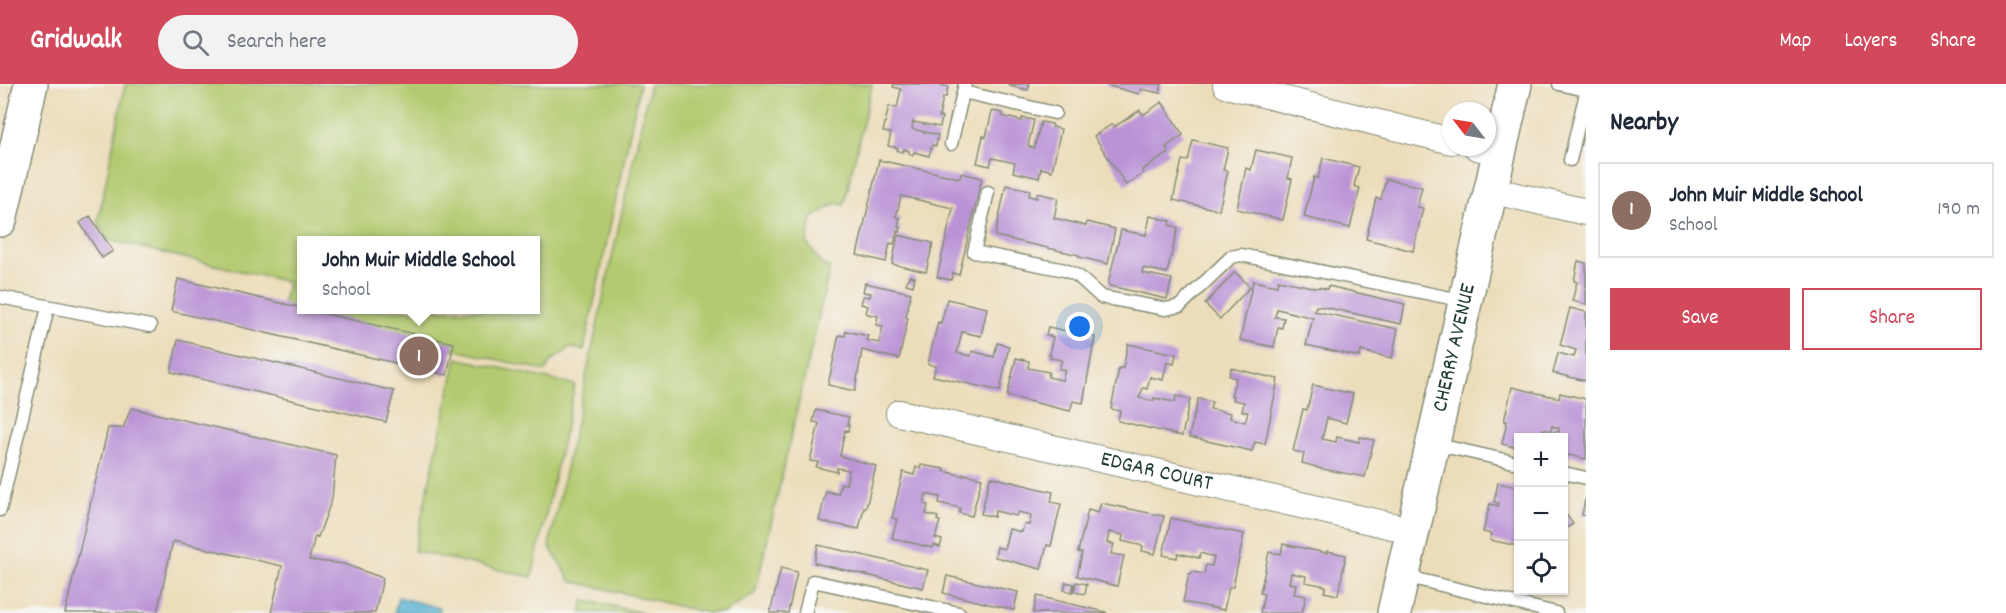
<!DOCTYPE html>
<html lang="en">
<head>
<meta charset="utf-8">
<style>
  body { margin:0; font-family:Dekko,sans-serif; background:#f2f2f3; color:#1f2937 }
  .controls { position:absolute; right:18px; bottom:18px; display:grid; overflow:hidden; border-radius:0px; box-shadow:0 2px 4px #0004 }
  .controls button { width:54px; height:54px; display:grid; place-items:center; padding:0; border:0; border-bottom:2px solid #e0e1e3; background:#fff; color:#1f2937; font:30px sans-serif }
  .compass { position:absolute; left:1442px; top:18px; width:54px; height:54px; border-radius:50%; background:#fff; box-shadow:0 2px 4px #0004; rotate:301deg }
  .you { position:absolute; left:1080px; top:243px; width:21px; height:21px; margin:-15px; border:4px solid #fff; border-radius:50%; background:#1a73e8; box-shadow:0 0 0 9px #1a73e833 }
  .badge { display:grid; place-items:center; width:39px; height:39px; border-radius:50%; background:#d1495b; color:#fff; font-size:20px; font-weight:700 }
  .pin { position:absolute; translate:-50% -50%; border:3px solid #fff; box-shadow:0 2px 6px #0006 }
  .popup { position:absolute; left:297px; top:152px; width:243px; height:78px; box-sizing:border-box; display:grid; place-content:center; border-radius:0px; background:#fff; filter:drop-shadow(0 2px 4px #0005); font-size:20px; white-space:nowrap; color:#747a83 }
  .popup b { font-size:22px; color:#1f2937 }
  .popup::after { content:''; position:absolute; left:50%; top:100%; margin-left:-12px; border:12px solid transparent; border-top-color:#fff }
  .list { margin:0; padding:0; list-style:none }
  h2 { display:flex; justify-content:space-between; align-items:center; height:78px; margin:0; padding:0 24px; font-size:26px }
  h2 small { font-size:20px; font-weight:400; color:#747a83 }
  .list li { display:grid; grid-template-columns:39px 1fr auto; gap:18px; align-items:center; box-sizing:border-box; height:96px; margin:0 12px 12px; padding:0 12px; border:2px solid #e0e1e3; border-radius:0px }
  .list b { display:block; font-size:22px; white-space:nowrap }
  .list p { margin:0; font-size:20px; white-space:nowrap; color:#747a83 }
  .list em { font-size:20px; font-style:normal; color:#747a83 }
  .actions { display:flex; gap:12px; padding:18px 24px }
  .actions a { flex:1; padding:14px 0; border:2px solid #d1495b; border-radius:0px; text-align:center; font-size:21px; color:#d1495b }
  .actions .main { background:#d1495b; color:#fff }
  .icon { flex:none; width:33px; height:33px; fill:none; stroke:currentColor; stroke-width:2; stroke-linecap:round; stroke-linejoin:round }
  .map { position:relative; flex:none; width:1586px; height:529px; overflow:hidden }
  header { display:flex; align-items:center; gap:36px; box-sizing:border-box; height:84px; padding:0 30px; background:#d1495b; color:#fff }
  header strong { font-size:28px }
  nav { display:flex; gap:33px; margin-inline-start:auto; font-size:21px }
  .search { width:420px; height:54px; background:#f2f2f3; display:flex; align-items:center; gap:15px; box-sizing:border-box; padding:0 21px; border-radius:33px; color:#747a83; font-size:22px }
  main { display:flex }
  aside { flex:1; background:#fff }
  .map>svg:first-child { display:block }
  .green { fill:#b3ca6f; stroke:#698452; stroke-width:1.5; fill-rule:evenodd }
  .water { fill:#52afd0; stroke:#387682; stroke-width:1.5 }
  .building { fill:#ba93d6 }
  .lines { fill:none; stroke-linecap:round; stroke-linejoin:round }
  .lane-casing { stroke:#868d77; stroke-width:15 }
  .street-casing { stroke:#868d77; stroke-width:28 }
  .secondary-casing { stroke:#868d77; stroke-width:36 }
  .lane { stroke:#fff; stroke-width:12 }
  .street { stroke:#fff; stroke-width:26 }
  .secondary { stroke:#fff; stroke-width:33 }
  .labels { text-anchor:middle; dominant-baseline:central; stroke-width:5; stroke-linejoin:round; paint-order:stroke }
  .street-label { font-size:22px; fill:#1f3d34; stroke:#f6f6f2 }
</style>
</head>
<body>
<header>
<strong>Gridwalk</strong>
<div class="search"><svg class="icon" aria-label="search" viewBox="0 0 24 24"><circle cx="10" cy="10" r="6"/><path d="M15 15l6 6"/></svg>Search here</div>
<nav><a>Map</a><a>Layers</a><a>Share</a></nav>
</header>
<main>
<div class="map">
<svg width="1586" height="529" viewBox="0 0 1586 529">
  <rect width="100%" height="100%" fill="#f6f6f2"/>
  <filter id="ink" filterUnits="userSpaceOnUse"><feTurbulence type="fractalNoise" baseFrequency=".0167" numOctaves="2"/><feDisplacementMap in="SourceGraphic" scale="12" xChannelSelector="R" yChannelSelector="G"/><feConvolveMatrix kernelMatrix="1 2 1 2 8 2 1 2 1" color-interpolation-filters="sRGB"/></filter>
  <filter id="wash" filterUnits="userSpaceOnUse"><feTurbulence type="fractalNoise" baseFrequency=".008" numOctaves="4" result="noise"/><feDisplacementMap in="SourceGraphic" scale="24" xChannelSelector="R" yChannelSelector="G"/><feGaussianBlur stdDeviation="1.35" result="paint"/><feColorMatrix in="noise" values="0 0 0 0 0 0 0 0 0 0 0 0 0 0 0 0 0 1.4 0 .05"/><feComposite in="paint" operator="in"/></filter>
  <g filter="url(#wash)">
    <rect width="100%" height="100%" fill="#ecddba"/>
    <path class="green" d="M125,0H640L584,266L570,264L550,278L546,287L281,225L288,198L108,156L98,138ZM302,156H536V226H302Z
      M650,0H872L844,121L836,119L812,134L807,159L822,181L830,183L755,509L724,529H708L571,497L549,462Z
      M457,274L575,301L532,493L414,467Z
      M584,516L644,529H581Z"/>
    <path class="water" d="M398,513L440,524L439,529H394Z"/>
    <g id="blocks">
      <path class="building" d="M894,0H936L948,3L946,13H943L939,33H942L940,43L913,38L912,45L938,51L936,62L932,61L929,72L914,68L913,71L909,70V67L904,65L903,68L897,67L898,64L888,62L891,49L883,48L889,22L897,24L901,5L893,3Z
        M1009,0H1030L1028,6L1010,2Z
        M1102,0H1162L1160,9L1141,5L1139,10Z
        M1162,18L1183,51L1166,63L1169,69L1142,86L1144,89L1126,101L1094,52L1112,40L1114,43L1140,26L1143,31Z
        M992,27L1003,29L1002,32L1022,37V34L1034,36L1028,62L1034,64L1041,38L1052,40V43L1061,45L1052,87L1041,84L1039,94L1013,88L1015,79L992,74L990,82L977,79L983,52L986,53Z
        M1193,56L1228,64L1223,86L1228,87L1219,126L1173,116L1182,76L1188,77Z
        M1256,66L1292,74L1288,94L1292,95L1283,136L1237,125L1246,84L1251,86Z
        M1323,74L1359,83L1354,102L1360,104L1350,144L1304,133L1314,93L1318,94Z
        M879,76L960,94L961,89L982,94L959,191L953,189L951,196L937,193L953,124L901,112L896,133L900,134L898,143L901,144L900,148L897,147L894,160L890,159L886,178L857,171Z
        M1386,95L1422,103L1417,123L1423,124L1413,167L1366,155L1376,114L1381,115Z
        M1006,101L1030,106L1029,112L1037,114V109L1058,114L1054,134L1086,142L1087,138L1115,145L1108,180L1079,173V171L995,152Z
        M90,132L113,167L102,174L80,139Z
        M1150,132L1171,137L1169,141L1178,143L1167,189L1143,184L1142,189L1172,195L1167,215L1110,202L1108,200L1121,146L1146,151Z
        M898,151L933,159L926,188L892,180Z
        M1578,177L1586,179V220L1572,217L1577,198L1574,197Z
        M1235,188L1250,203L1220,235L1205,220Z
        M909,192L915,193L913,202L906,200Z
        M178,195L302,224V226H309L454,259L447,291L171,227Z
        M1278,196L1317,204L1318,203L1327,205L1328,202L1405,220L1401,240L1324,223L1316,222L1314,227L1398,245L1392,274L1361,267L1360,273L1306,261L1313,234L1277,225L1275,233L1284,234L1282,244L1278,243L1274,263L1240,256L1253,197L1277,202Z
        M865,199L911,209L906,233L908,234L899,275L862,266L855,307L828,301L839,251L845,252L846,247L868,252L866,256L879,259L883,242L876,241L878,232L868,230L866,228L868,222L861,220L863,212L870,213L871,209L863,208Z
        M947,215L987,224L981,252L962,248L957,269L971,272L972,267L994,273L997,259L1009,262L1000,307L933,292L936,282L928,280L938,238L941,239Z
        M1570,224L1586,228V297L1553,289L1558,269L1574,273L1576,266L1560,261Z
        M1048,243L1095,253L1083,319L1073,317L1070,327L1007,312L1016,274L1029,277L1028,284L1049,288L1048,293L1062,296L1065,286L1059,285L1062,276L1050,274L1051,271L1049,270L1053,253L1046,251Z
        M178,256L394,307L386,338L171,288Z
        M1128,260L1176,270L1174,280L1167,278L1163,296L1150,293L1147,305L1143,304L1139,314L1154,317V314L1175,318L1176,312L1190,315L1182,352L1118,337L1120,327L1111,325L1119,284H1123Z
        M1231,284L1278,295L1265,360L1255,358L1252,367L1189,353L1198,315L1212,318L1210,325L1231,329L1230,334L1245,338L1248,328L1242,327L1244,318L1233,316L1234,312H1231L1236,294L1229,292Z
        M1313,301L1353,310L1346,339L1327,334L1322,355L1336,358L1337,353L1359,358L1360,353L1374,356L1365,393L1317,384V383L1302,379L1304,369L1293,367L1303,325L1307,326Z
        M1512,303L1559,314L1560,309L1586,315V375L1564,370V354H1552L1554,347L1559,348V344L1552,342L1551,347L1543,345V348L1547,349L1546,354H1518V364L1502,360L1507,337H1504Z
        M131,324L336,371L332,415L318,453L315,452L309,476L344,480L383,494L375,529H271L282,482L173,457L157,529H65L108,344H123Z
        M816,326L849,333L847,341H849L848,347L845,346L840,372L876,382L866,424H864L859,445L819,437L826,407L838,410L841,399L846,400L849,386L837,384V388L816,383L818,378L810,377L819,339L813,338Z
        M921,381L945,385L944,387L964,392V390L982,394L972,432L959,429L960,424L939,419L940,413L926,410L924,420L928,421L926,430L938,433L937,436L940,437L935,454L942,456L940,463L934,461L933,464L892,454L897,435L892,434L903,388L914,391L916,383L920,384Z
        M992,393L1053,408L1051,418L1061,420L1051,462L1047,461L1041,485L995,473L997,463L1004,465L1009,445L1022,448L1024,440L1029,441L1031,431L1018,428L1016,432L995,427L994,433L981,430L990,394H992Z
        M1498,399L1518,403V462L1490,456L1492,450L1483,448L1490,420L1498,422L1499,419L1494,418Z
        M1585,416H1586V432L1582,431Z
        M1101,419L1164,432L1155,470L1142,467L1143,462L1122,457L1123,451L1109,448L1107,459L1114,460L1111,470L1124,472L1117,502L1077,492L1082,469L1078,468L1088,426L1098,429Z
        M1565,429L1573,440L1565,445L1564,430Z
        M1171,434L1244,450L1233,503H1229L1224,526L1183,518L1189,490H1191L1192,488L1204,490L1206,481L1212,482L1214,473L1200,469L1199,474L1178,469L1177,474L1163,471Z
        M1283,460L1327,469V467L1346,471L1338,511L1324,508L1326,502L1305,498L1306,492L1291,489L1289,499L1296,500L1294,510L1306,512L1302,529H1260L1264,510L1260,509L1269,468L1281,470Z
        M818,461L928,486L923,504L814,479Z
        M781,484L797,488L788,529H770Z
        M947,492L1018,508L1014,526L943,509Z
        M1066,498L1074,500L1072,508L1064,506Z
        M1076,498L1087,500L1085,510L1074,508Z
        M1037,512L1106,528V529H1033Z"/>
    </g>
  </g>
  <g filter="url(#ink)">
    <use href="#blocks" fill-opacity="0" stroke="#868d77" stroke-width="1.5"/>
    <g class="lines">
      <g class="lane-casing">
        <path id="lane" d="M1559,0L1586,6
          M963,8L1055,29
          M951,60L965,0
          M1570,76L1586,9
          M988,108L974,168L1065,186L1078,192L1101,213L1166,225L1180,222L1231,173L1241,171L1465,217
          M0,213L150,242
          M1434,360L1518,379
          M1564,389L1586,394
          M0,426L48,223
          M1404,492L1556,529
          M805,529L813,497L959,529"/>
      </g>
      <g class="street-casing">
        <g id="street">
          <path d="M1226,1L1451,57"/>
          <path d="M1477,63L1499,68"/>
          <path d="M1490,106L1586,128"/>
          <path id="s1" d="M899,329L1414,447"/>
        </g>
      </g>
      <g class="secondary-casing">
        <g id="secondary">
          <path d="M0,136L31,0"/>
          <path id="s2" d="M1394,529L1515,0"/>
        </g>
      </g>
      <use href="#lane" class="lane"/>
      <use href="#street" class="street"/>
      <use href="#secondary" class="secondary"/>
    </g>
  </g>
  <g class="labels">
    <g class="street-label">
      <text stroke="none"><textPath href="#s2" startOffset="272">CHERRY AVENUE</textPath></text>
      <text stroke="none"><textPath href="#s1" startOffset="264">EDGAR COURT</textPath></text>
    </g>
  </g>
</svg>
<div class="controls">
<button>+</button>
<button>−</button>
<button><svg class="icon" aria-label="locate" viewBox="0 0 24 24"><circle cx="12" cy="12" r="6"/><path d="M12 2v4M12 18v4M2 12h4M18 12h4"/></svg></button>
</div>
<svg class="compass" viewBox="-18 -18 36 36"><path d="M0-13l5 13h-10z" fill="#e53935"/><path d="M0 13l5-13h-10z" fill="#747a83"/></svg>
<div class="you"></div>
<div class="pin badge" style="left:419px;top:272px;background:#8d6e63">1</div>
<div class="popup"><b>John Muir Middle School</b>School</div>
</div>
<aside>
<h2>Nearby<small></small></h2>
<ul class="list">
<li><span class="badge" style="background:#8d6e63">1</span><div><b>John Muir Middle School</b><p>School</p></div><em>190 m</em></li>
</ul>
<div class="actions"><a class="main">Save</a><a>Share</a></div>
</aside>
</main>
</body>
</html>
